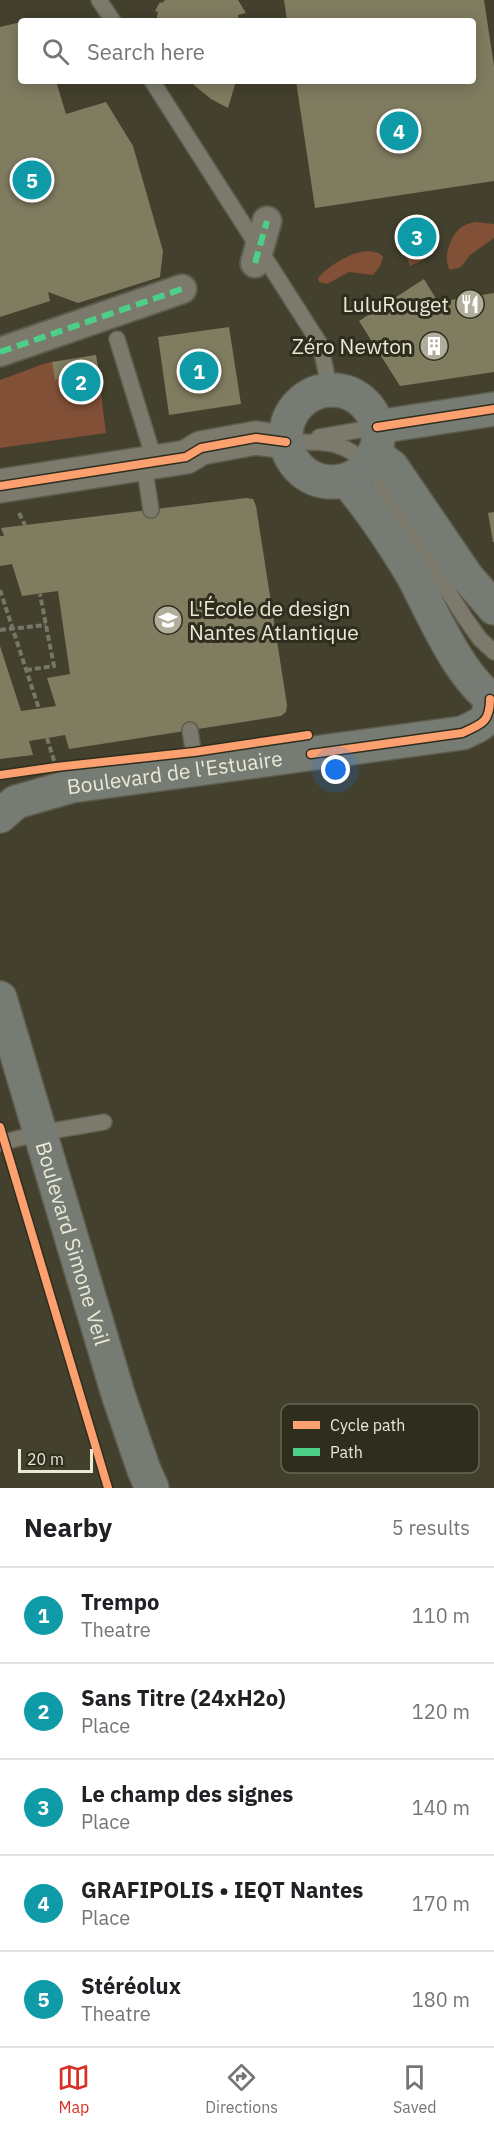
<!DOCTYPE html>
<html lang="en">
<head>
<meta charset="utf-8">
<style>
  body { margin:0; font-family:"IBM Plex Sans",sans-serif; background:#f2f2f2; color:#202124 }
  .scale { position:absolute; left:18px; bottom:15px; width:75px; box-sizing:border-box; padding-left:6px; border:3px solid #eae9d5; border-top:0; font-size:16px; line-height:21px; white-space:nowrap; color:#eae9d5; -webkit-text-stroke:4px #2e2d1e; paint-order:stroke }
  .you { position:absolute; left:336px; top:770px; width:21px; height:21px; margin:-15px; border:4px solid #fff; border-radius:50%; background:#1a73e8; box-shadow:0 0 0 9px #1a73e833 }
  .badge { display:grid; place-items:center; width:39px; height:39px; border-radius:50%; background:#d93025; color:#fff; font-size:20px; font-weight:700 }
  .pin { position:absolute; translate:-50% -50%; border:3px solid #fff; box-shadow:0 2px 6px #0006 }
  .list { margin:0; padding:0; list-style:none }
  h2 { display:flex; justify-content:space-between; align-items:center; height:78px; margin:0; padding:0 24px; font-size:26px }
  h2 small { font-size:20px; font-weight:400; color:#757577 }
  .list li { display:grid; grid-template-columns:39px 1fr auto; gap:18px; align-items:center; box-sizing:border-box; height:96px; padding:0 24px; border-top:2px solid #e0e0e0 }
  .list b { display:block; font-size:22px; white-space:nowrap }
  .list p { margin:0; font-size:20px; white-space:nowrap; color:#757577 }
  .list em { font-size:20px; font-style:normal; color:#757577 }
  .icon { flex:none; width:33px; height:33px; fill:none; stroke:currentColor; stroke-width:2; stroke-linecap:round; stroke-linejoin:round }
  .map { position:relative; flex:none; width:494px; height:1488px; overflow:hidden }
  .search { position:absolute; background:#fff; box-shadow:0 3px 15px #0003; left:18px; right:18px; top:18px; height:66px; display:flex; align-items:center; gap:15px; box-sizing:border-box; padding:0 21px; border-radius:6px; color:#757577; font-size:22px }
  .sheet { height:558px; background:#fff }
  nav { display:flex; justify-content:space-around; align-items:center; box-sizing:border-box; height:84px; border-top:2px solid #e0e0e0; background:#fff; font-size:16px; color:#757577 }
  nav a { display:grid; justify-items:center; gap:3px }
  nav .on { color:#d93025 }
  .map>svg:first-child { display:block }
  .green { fill:#824f37 }
  .building { fill:#807c60 }
  .lines { fill:none; stroke-linecap:round; stroke-linejoin:round }
  .lane-casing { stroke:#5e5c4c; stroke-width:18 }
  .street-casing { stroke:#5e5c4c; stroke-width:32 }
  .secondary-casing { stroke:#5e5c4c; stroke-width:36 }
  .primary-casing { stroke:#5e5c4c; stroke-width:36 }
  .path { stroke:#787669; stroke-width:4; stroke-dasharray:6 3; stroke-linecap:butt }
  .lane { stroke:#7b7a6c; stroke-width:15 }
  .street { stroke:#7b7a6c; stroke-width:28 }
  .secondary { stroke:#7b7a6c; stroke-width:33 }
  .primary { stroke:#767c74; stroke-width:33 }
  .quiet { stroke:#4dcf88; stroke-width:6; stroke-dasharray:12 6; stroke-linecap:butt }
  .cycleway-casing { stroke:#2e2d1e; stroke-width:11 }
  .cycleway { stroke:#fca06f; stroke-width:8 }
  .labels { text-anchor:middle; dominant-baseline:central; stroke-width:6; stroke-linejoin:round; paint-order:stroke }
  .poi-label { font-size:21px; fill:#eae9d5; stroke:#2e2d1e; text-anchor:end }
  .street-label { font-size:21px; fill:#eae9d5; stroke:#2e2d1e }
  .key { fill:#2e2d1e; stroke:#666555; stroke-width:1.5 }
  .key-label { font-size:16px; fill:#eae9d5 }
</style>
</head>
<body>
<div class="map">
<svg width="494" height="1488" viewBox="0 0 494 1488">
  <rect width="100%" height="100%" fill="#43402d"/>
  <path class="green" d="M475,222L494,224V238L470,255L461,267L450,270C442,259 450,237 460,228C464,225 470,223 475,222Z
    M415,227L423,235L428,252L423,260L410,266L406,256L402,233L404,229Z
    M368,251L379,253L383,257L380,266L373,275L349,272L327,284L319,282L318,278C329,265 351,252 368,251Z
    M96,355L106,433L0,448V380L46,363Z"/>
  <path class="building" d="M165,0H238L246,13L238,15L239,21H156L158,12L155,11L160,2L162,3Z
    M284,0H484L494,66V181L315,208L296,81H473V21H287Z
    M21,22V81H56L66,114L106,102L133,146L163,251L160,277L78,303L48,292L50,301L0,317V27Z
    M189,81H236L228,108L211,99Z
    M424,279L438,302L494,293V372L400,386L359,321Z
    M229,327L241,404L169,415L158,337Z
    M96,355L99,373L55,380L52,362Z
    M90,377L91,385L72,388L71,380Z
    M246,498L253,499L256,506L287,705L286,712L281,716L69,749L65,735L29,741L33,755L0,759V646L21,711L56,706L47,678L70,674L58,591L22,596L12,564L0,566V536H4L1,528Z
    M494,512V542H493L488,513Z"/>
  <g class="lines">
    <g class="lane-casing">
      <path id="lane" d="M99,0L113,21
        M152,81L320,344L330,390
        M117,339L155,462
        M319,437L377,427
        M286,442C321,442 342,439 368,465L465,618L480,639L494,652
        M144,464L151,510
        M190,730L196,770
        M0,1143L40,1133L104,1122"/>
    </g>
    <g class="street-casing">
      <path id="street" d="M255,263L267,221
        M0,352L182,289"/>
    </g>
    <g class="secondary-casing">
      <path id="secondary" d="M0,486L186,457L201,448L256,438L286,442"/>
    </g>
    <g class="primary-casing">
      <g id="primary">
        <circle cx="332" cy="436" r="46"/>
        <path d="M377,427L494,409"/>
        <path d="M374,453L392,467L467,577L494,608"/>
        <path d="M346,480C371,509 392,541 412,574C433,613 458,676 494,701"/>
        <path id="s1" d="M0,816L16,802L72,786L462,733C482,724 490,722 490,699"/>
        <path id="s2" d="M0,998L118,1394L144,1470L152,1488"/>
      </g>
    </g>
    <path class="path" d="M19,513L25,525
      M0,590L39,709
      M0,630L46,625
      M26,670L54,666L40,594
      M47,738L55,764"/>
    <use href="#lane" class="lane"/>
    <use href="#street" class="street"/>
    <use href="#secondary" class="secondary"/>
    <use href="#primary" class="primary"/>
    <path class="quiet" d="M255,263L267,221
      M0,352L182,289"/>
    <g class="cycleway-casing">
      <path id="cycleway" d="M377,427L494,409
        M0,486L186,457L201,448L256,438L286,442
        M311,754L462,733C482,724 490,722 490,699
        M0,775L56,767L194,752L308,735
        M0,1127L108,1488"/>
    </g>
    <use href="#cycleway" class="cycleway"/>
  </g>
  <defs>
    <g id="restaurant-disc" transform="scale(1.5)"><circle r="9.5" fill="#b0ae9a" stroke="#2e2d1e"/><path d="M-5-6h1v4h1v-4h1v4h1v-4h1v5L-1.5 .5V6h-2V.5L-5-1ZM5-6V6H3V1.5H1.5Q1.5-4 5-6Z" fill="#fff"/></g>
    <g id="building-disc" transform="scale(1.5)"><circle r="9.5" fill="#b0ae9a" stroke="#2e2d1e"/><path d="M-4-6H4V6H1V3H-1V6H-4ZM-2.5-4.3h1.7v1.8h-1.7ZM.8-4.3h1.7v1.8H.8ZM-2.5-1h1.7V.8h-1.7ZM.8-1h1.7V.8H.8Z" fill="#fff"/></g>
    <g id="university-disc" transform="scale(1.5)"><circle r="9.5" fill="#b0ae9a" stroke="#2e2d1e"/><path d="M0-5L7-2L0 1L-7-2ZM-4 1L0 2.5L4 1V4Q0 6-4 4Z" fill="#fff"/></g>
  </defs>
  <g fill-rule="evenodd">
    <use href="#restaurant-disc" x="470" y="304"/>
    <use href="#building-disc" x="434" y="346"/>
    <use href="#university-disc" x="168" y="620"/>
  </g>
  <g class="labels">
    <g class="poi-label">
      <text x="449" y="304">LuluRouget</text>
      <text x="413" y="346">Zéro Newton</text>
      <text x="189" y="608" text-anchor="start">L'École de design<tspan x="189" dy="24">Nantes Atlantique</tspan></text>
    </g>
    <g class="street-label">
      <text stroke="none"><textPath href="#s1" startOffset="183">Boulevard de l'Estuaire</textPath></text>
      <text stroke="none"><textPath href="#s2" startOffset="256">Boulevard Simone Veil</textPath></text>
    </g>
  </g>
  <rect x="281" y="1404" width="198" height="69" rx="9" class="key"/>
  <rect x="293" y="1421" width="27" height="8" fill="#fca06f"/>
  <rect x="293" y="1448" width="27" height="8" fill="#4dcf88"/>
  <g class="key-label">
    <text x="330" y="1431">Cycle path</text>
    <text x="330" y="1458">Path</text>
  </g>
</svg>
<div class="scale">20 m</div>
<div class="you"></div>
<div class="pin badge" style="left:199px;top:371px;background:#0f9aa8">1</div>
<div class="pin badge" style="left:81px;top:382px;background:#0f9aa8">2</div>
<div class="pin badge" style="left:417px;top:237px;background:#0f9aa8">3</div>
<div class="pin badge" style="left:399px;top:131px;background:#0f9aa8">4</div>
<div class="pin badge" style="left:32px;top:180px;background:#0f9aa8">5</div>
<div class="search"><svg class="icon" aria-label="search" viewBox="0 0 24 24"><circle cx="10" cy="10" r="6"/><path d="M15 15l6 6"/></svg>Search here</div>
</div>
<section class="sheet">
<h2>Nearby<small>5 results</small></h2>
<ul class="list">
<li><span class="badge" style="background:#0f9aa8">1</span><div><b>Trempo</b><p>Theatre</p></div><em>110 m</em></li>
<li><span class="badge" style="background:#0f9aa8">2</span><div><b>Sans Titre (24xH2o)</b><p>Place</p></div><em>120 m</em></li>
<li><span class="badge" style="background:#0f9aa8">3</span><div><b>Le champ des signes</b><p>Place</p></div><em>140 m</em></li>
<li><span class="badge" style="background:#0f9aa8">4</span><div><b>GRAFIPOLIS • IEQT Nantes</b><p>Place</p></div><em>170 m</em></li>
<li><span class="badge" style="background:#0f9aa8">5</span><div><b>Stéréolux</b><p>Theatre</p></div><em>180 m</em></li>
</ul>
</section>
<nav>
<a class="on"><svg class="icon" aria-label="map" viewBox="0 0 24 24"><path d="M3 6l6-2 6 2 6-2v14l-6 2-6-2-6 2zM9 4v14M15 6v14"/></svg>Map</a>
<a><svg class="icon" aria-label="directions" viewBox="0 0 24 24"><path d="M12 3l9 9-9 9-9-9zM9 14v-3h6M13 9l2 2-2 2"/></svg>Directions</a>
<a><svg class="icon" aria-label="saved" viewBox="0 0 24 24"><path d="M7 4h10v16l-5-4-5 4z"/></svg>Saved</a>
</nav>
</body>
</html>
